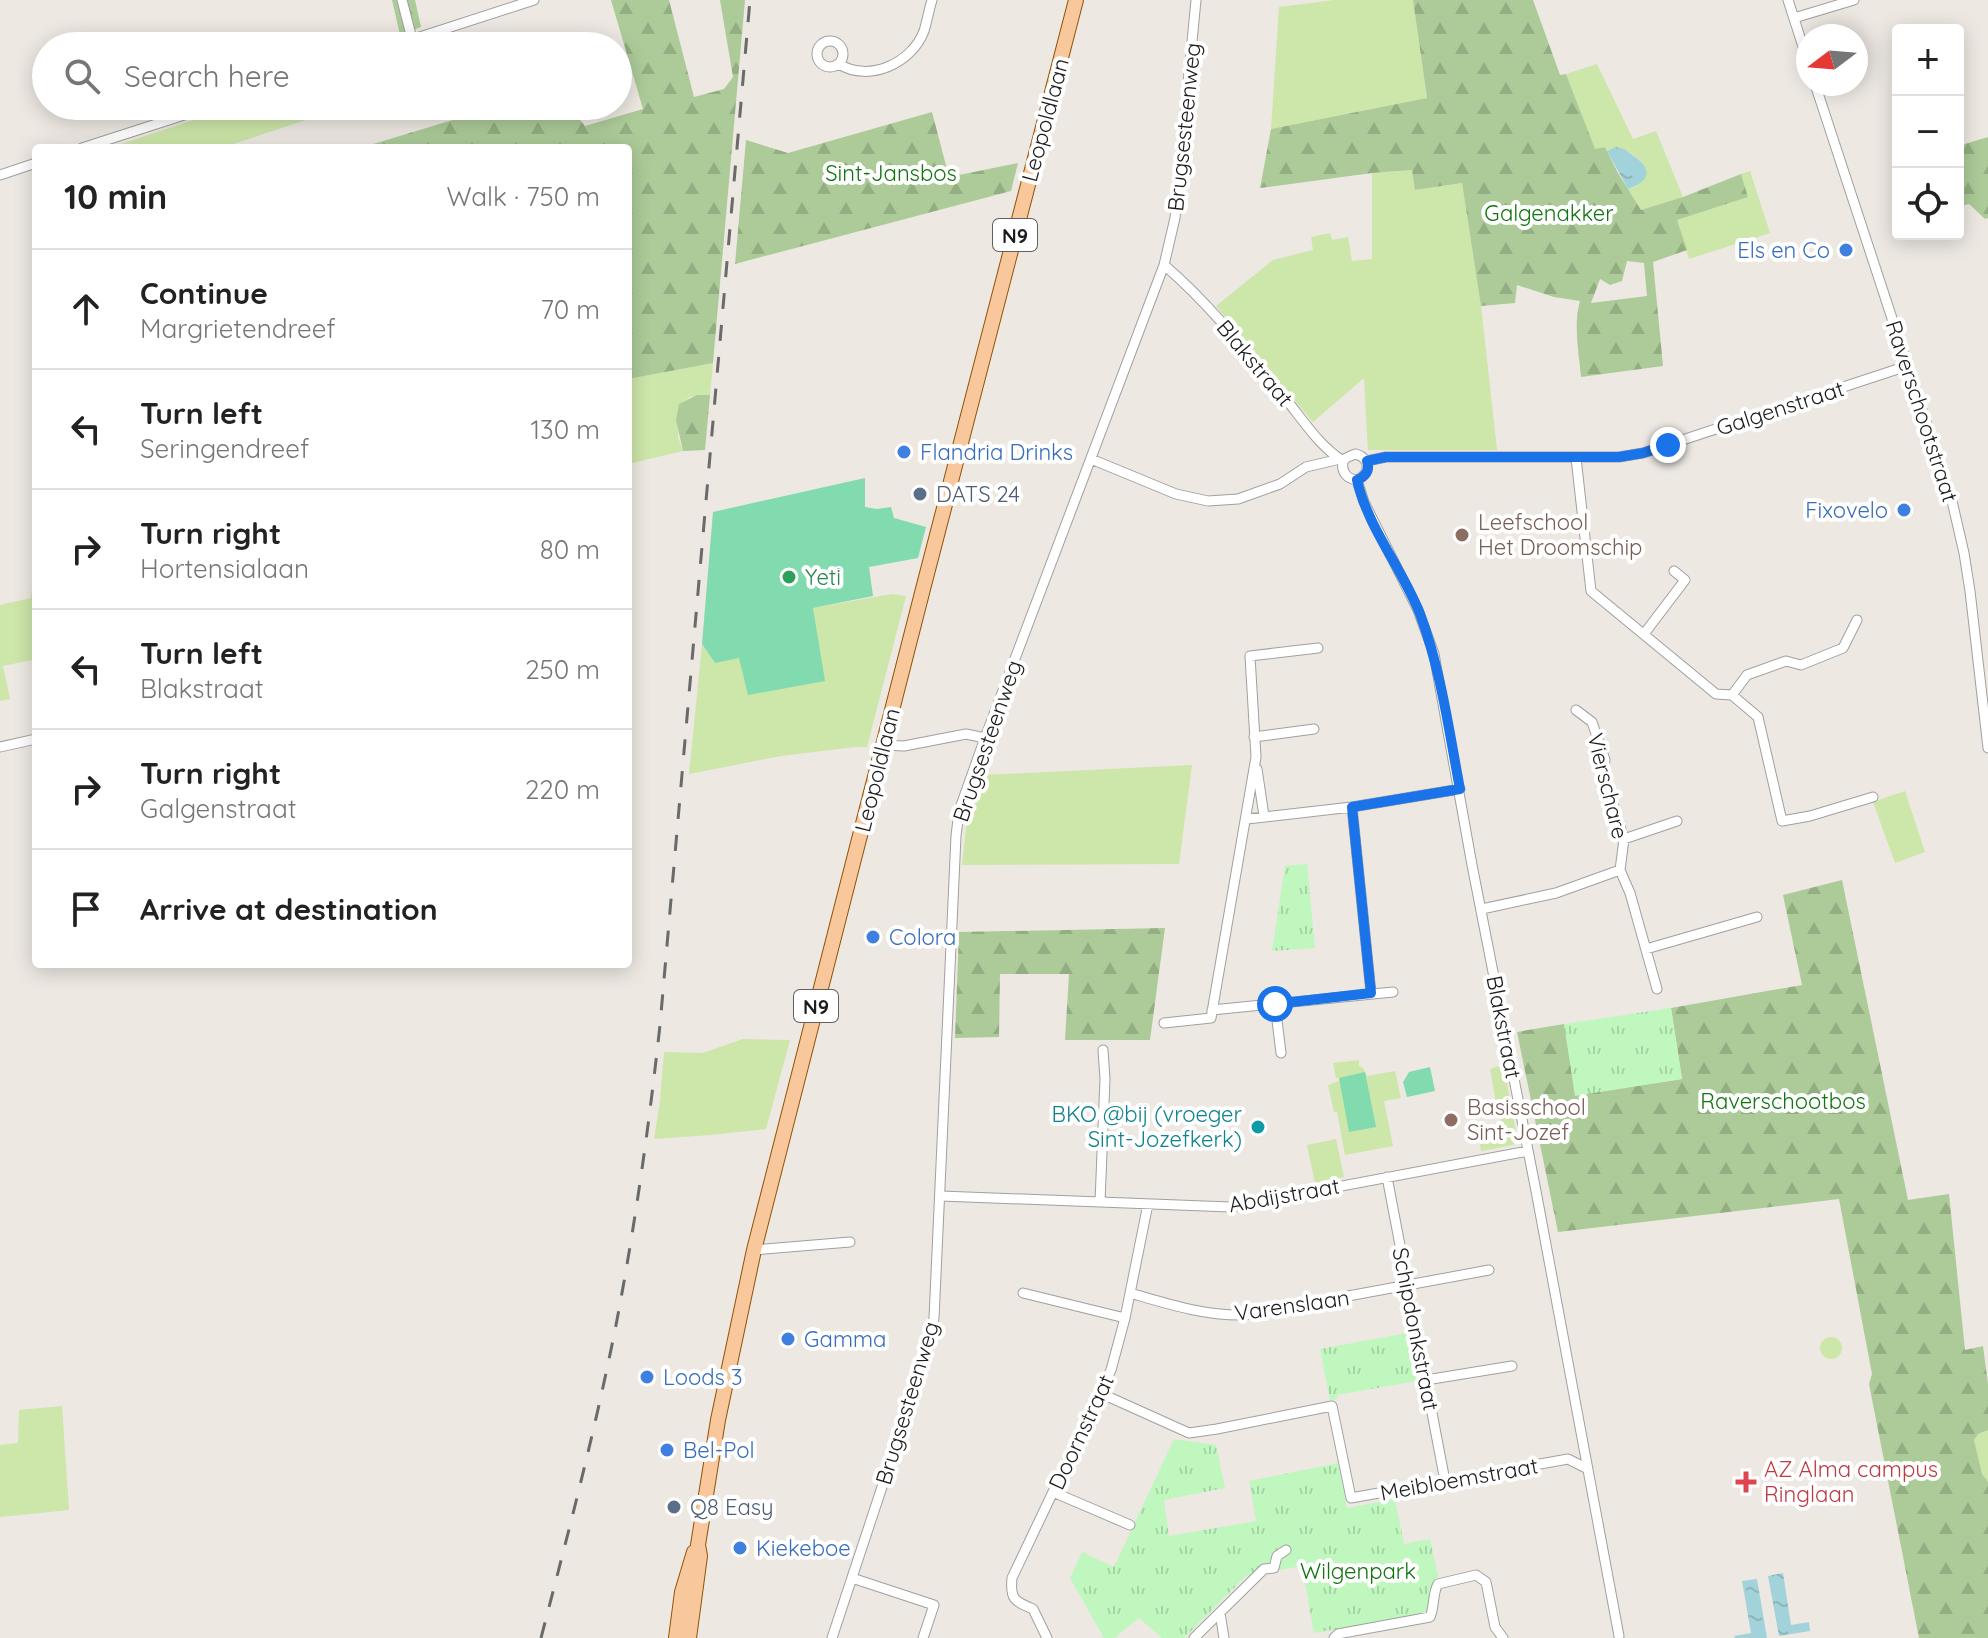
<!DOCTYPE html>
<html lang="en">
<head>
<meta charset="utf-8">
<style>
  body { margin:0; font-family:Quicksand,sans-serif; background:#f6f6f6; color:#222 }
  .controls { position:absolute; right:24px; top:24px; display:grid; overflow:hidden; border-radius:8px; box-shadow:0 4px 20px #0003 }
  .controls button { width:72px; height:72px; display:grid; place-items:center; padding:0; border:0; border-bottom:2px solid #e0e0e0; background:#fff; color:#222; font:40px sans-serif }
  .compass { position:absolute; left:1796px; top:24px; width:72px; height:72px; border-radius:50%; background:#fff; box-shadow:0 4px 20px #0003; rotate:254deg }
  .stop { position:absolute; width:24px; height:24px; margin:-18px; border:6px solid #1a73e8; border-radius:50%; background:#fff }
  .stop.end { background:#1a73e8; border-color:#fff; box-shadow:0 2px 8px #0008 }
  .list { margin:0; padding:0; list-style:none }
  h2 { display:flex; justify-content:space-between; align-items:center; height:104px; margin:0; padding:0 32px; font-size:34px }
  h2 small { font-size:26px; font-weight:400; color:#767676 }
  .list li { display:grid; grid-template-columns:52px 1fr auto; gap:24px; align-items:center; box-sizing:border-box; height:120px; padding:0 32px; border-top:2px solid #e0e0e0 }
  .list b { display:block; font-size:30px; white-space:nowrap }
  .list p { margin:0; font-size:26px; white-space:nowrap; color:#767676 }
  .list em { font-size:26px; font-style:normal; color:#767676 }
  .icon { flex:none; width:44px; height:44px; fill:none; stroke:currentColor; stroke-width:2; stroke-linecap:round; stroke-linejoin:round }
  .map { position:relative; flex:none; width:1988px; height:1638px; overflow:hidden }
  .search { position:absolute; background:#fff; box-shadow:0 4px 20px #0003; left:32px; top:32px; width:600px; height:88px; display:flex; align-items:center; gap:20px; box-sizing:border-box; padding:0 28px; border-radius:44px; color:#767676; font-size:30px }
  .panel { position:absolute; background:#fff; box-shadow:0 4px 20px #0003; left:32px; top:144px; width:600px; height:824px; border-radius:8px }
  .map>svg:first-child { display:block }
  .grass { fill:#cde6a9 }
  .forest { fill:url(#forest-firs); fill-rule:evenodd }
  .park { fill:url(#park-tufts) }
  .pitch { fill:#82daaf }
  .water { fill:url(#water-ripples) }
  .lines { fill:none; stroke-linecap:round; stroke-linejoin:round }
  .street-casing { stroke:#a0a0a0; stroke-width:11 }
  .primary-casing { stroke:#8f5305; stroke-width:16 }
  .street { stroke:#fff; stroke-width:9 }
  .primary { stroke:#f8c79c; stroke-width:14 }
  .rail { stroke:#6a6a6a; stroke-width:3; stroke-dasharray:16 16; stroke-linecap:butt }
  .route { stroke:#1a73e8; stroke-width:10 }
  .shop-dot { fill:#3f7fe0; stroke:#fff; stroke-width:3 }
  .service-dot { fill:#5c6f8a; stroke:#fff; stroke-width:3 }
  .education-dot { fill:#8d6e63; stroke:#fff; stroke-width:3 }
  .leisure-dot { fill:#2e9e5b; stroke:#fff; stroke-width:3 }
  .culture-dot { fill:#0f9aa8; stroke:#fff; stroke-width:3 }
  .health-dot { fill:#e0444e; stroke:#fff; stroke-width:3 }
  .labels { text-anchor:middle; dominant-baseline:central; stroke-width:8; stroke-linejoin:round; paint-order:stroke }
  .shield { fill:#fff; stroke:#606060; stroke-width:2 }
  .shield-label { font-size:20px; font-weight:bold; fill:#1c1c1c }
  .street-label { font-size:22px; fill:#1c1c1c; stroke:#fff }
  .park-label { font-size:22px; fill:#11750f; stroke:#fff }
  .shop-label { font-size:22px; fill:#366cbe; stroke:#fff; text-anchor:start }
  .service-label { font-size:22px; fill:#4e5e75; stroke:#fff; text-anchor:start }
  .education-label { font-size:22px; fill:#785e54; stroke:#fff; text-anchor:start }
  .leisure-label { font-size:22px; fill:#27864d; stroke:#fff; text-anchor:start }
  .culture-label { font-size:22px; fill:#0d838f; stroke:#fff; text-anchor:end }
  .health-label { font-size:22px; fill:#be3a42; stroke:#fff; text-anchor:start }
</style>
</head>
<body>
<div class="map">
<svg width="1988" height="1638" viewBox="0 0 1988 1638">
  <defs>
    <pattern id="forest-firs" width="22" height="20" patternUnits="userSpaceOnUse" patternTransform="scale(2)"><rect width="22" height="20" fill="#accb98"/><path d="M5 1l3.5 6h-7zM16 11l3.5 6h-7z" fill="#93ae82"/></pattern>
    <pattern id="park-tufts" width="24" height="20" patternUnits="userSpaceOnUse" patternTransform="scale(2)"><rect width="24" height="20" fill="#c0f7bf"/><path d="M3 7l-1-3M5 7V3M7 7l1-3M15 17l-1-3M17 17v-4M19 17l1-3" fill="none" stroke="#a4d3a4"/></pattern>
    <pattern id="water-ripples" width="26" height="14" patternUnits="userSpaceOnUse" patternTransform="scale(2)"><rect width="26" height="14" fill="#a3d3da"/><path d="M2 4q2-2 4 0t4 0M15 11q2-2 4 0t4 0" fill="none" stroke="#8cb5ba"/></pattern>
  </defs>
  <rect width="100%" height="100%" fill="#ede8e2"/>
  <path class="grass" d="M1334,0H1413L1427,98L1271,129L1279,7Z
    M1597,64L1633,139L1656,131L1683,197L1641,210L1628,189L1636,186L1642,162C1631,153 1622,144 1607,151L1605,147L1595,150L1566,74Z
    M236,106H313L315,117L227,146V148H109Z
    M1412,170L1416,190L1462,183L1481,306L1497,450H1368L1364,378L1313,422L1216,306L1273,260L1313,250L1311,237L1330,233L1332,240L1348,237L1352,261L1372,259V173Z
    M1750,171L1770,233L1689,259L1677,220L1748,197L1741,174Z
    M713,363L710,395L690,397L679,405L678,437L683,451L628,464V379Z
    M36,549V659L3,666L10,699L0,701V605L31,598Z
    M892,594L906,596L867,747H855L781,756L689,774L702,644L715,663L739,657L824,681L813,608Z
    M1192,765L1179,864L962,865L968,809L982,775Z
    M1905,791L1925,852L1895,863L1873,802Z
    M743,1039L790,1040L766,1129L710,1135L654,1139L660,1101L664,1052L703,1053Z
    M1359,1060V1066L1363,1068L1367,1076L1395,1071L1401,1098L1384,1101L1393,1146L1345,1155L1337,1112H1334L1328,1085L1339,1081V1078H1336L1333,1063Z
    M1503,1065L1510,1100L1496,1103L1490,1069Z
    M1511,1105L1517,1137L1513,1145L1481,1151L1479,1139C1489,1142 1496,1136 1501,1127L1500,1108Z
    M1336,1139L1344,1177L1315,1183L1307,1145Z
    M1820 1348a11 11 0 1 1 22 0a11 11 0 1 1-22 0Z
    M62,1406L69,1510L0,1517V1445L18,1443L19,1410Z
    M1988,1430V1482L1982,1474L1974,1440L1978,1434Z"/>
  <path class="forest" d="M392,0H415L421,27L400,35Z
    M611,0H669L694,97L724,89L733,77L720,0H745L713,363L628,379V148H360L499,106H569L585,126L643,109Z
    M1413,0H1533L1560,75L1566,74L1595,149L1605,147L1618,173L1641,210L1683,197L1741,174L1748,197L1677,220L1687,250L1653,262L1663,366L1581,377C1579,352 1573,326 1580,301L1554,297L1517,285L1515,303L1481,306L1462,183L1415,190L1412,170L1372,173L1260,188L1271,129L1427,98ZM1627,261L1644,263L1647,296L1591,303L1600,279L1610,285L1622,281Z
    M932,112L949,177L1018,163L1011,191L735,264L746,140L788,153Z
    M1988,137V218L1985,219L1969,204L1958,207V180L1963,177L1958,164V146Z
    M697,395H710L705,450L683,451L676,420L679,404Z
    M1842,880L1908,1200L1949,1194L1965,1350L1983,1346L1988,1384V1430L1978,1434L1974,1440L1982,1474L1988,1482V1638H1919L1869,1384L1872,1374L1839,1199L1558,1232L1517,1032L1564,1024L1576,1095L1682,1079L1671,1008L1802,985L1783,895Z
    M1165,928L1150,1040H1065L1069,974H1000L999,1037L955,1038L959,932Z"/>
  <path class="park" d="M1307,864L1315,948L1272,951L1285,866Z
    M1671,1008L1682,1079L1575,1096L1564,1024Z
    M1407,1333L1417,1381L1337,1395V1399L1330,1400L1320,1349Z
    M1174,1439L1216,1445L1225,1488L1164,1500L1169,1536L1256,1521L1249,1481L1338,1463L1347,1508L1395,1499L1404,1544L1430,1539L1438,1576L1429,1590C1431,1603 1433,1607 1420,1615L1314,1633L1302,1566L1246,1576L1184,1638H1162L1139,1618L1114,1638H1104L1070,1578L1082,1552L1114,1567Z"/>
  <path class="pitch" d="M865,478V507L877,509L891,507L894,518L926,527L918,558L869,567L873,596L813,608L825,681L748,695L739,658L715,663L702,644L713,512Z
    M1430,1067L1435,1091L1407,1097L1403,1082L1409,1072Z
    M1365,1072L1376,1127L1349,1132L1339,1078Z"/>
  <path class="water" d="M1616,147C1624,148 1627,151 1634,156C1653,170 1650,181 1628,189L1607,151Z
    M1783,1573L1791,1625L1809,1622L1810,1631L1779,1636L1768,1576Z
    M1757,1579L1767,1638H1735L1734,1636L1751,1633L1742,1581Z"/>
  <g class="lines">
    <g class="street-casing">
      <path id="street" d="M402,0L412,39
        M1788,0L1808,62
        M1794,18L1854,0
        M817 54a13 13 0 1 1 26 0a13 13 0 1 1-26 0Z
        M392,46L534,0
        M839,64C869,83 912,63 924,31C927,21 929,10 932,0
        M1815,84L1952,501L1964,553L1970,591L1988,748
        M82,148L212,106
        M0,175L36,163
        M1164,265C1208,302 1249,354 1285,398C1303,420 1319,446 1343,461
        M1576,458L1591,591L1716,694L1732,695L1758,717L1782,821L1810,816L1873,797
        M1091,459L1176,494L1208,501L1238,499L1280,484L1306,467L1340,459
        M1343,461L1346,458L1355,454C1370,457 1372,473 1357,480
        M1343,461C1341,472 1347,479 1357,480
        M1367,461L1386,457H1619L1643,453L1907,366
        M1357,480L1364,502L1418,610L1434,654L1472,865L1536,1191L1619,1636
        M1644,634L1685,580L1674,571
        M1732,695L1747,675L1786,661L1801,665L1843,648L1857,620
        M1576,710L1592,722L1605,760L1602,769L1624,839L1620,870
        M1254,737L1314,729
        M884,745L904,746L966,734L985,738
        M0,747L36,739
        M1257,769L1264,816
        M1352,807L1371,993
        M1247,819L1352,807L1460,789
        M1624,839L1677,821
        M1482,909L1556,893L1620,870L1630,893L1657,989
        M1646,949L1757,917
        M1275,1004L1281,1053
        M1212,1010L1393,992
        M1164,1023L1211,1018L1256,757L1250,656L1318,648
        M1387,1177L1445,1481
        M941,1196L1230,1207L1528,1151
        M1100,1202L1105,1079L1103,1050
        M754,1250L850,1242
        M1023,1293L1125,1318
        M1130,1293C1168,1304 1205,1316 1245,1315L1489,1270
        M1426,1380L1512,1366
        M1100,1393L1189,1433L1217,1429L1332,1406L1351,1498L1568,1459L1588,1469
        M1053,1492L1130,1525
        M852,1578L934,1605L923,1638
        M1220,1613L1224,1638
        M832,1638L929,1345L934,1318L956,836L959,811L985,738L1164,265L1175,218L1196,0
        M1047,1638L1033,1609C1014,1601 1010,1599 1012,1578L1111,1370L1125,1318L1148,1204
        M1194,1638L1264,1569L1274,1568L1277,1556L1286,1550
        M1334,1638L1338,1634L1430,1617C1435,1606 1432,1594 1438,1584L1476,1575L1486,1582L1495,1627L1503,1638"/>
    </g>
    <g class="primary-casing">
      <path id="primary" d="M676,1638L682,1592L694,1552
        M689,1638L700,1556L698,1545L718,1420L754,1250L923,589L1076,0"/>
    </g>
    <use href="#street" class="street"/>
    <use href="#primary" class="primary"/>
    <path class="rail" d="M541,1638C568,1534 595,1431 616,1325C635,1226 649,1126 660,1025L750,0"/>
  </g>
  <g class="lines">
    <path class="route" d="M1275,1004L1371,993L1352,807L1460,789C1449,731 1441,670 1420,614C1402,568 1368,528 1357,480C1366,476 1370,470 1367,461L1386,457H1619L1643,453L1668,445"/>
  </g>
  <g class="shop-dot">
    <circle cx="1846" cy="250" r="8"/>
    <circle cx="904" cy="452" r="8"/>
    <circle cx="1904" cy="510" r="8"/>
    <circle cx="873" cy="937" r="8"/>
    <circle cx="788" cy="1339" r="8"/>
    <circle cx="647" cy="1377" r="8"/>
    <circle cx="667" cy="1450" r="8"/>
    <circle cx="740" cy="1548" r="8"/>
  </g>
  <g class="service-dot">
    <circle cx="920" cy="494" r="8"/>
    <circle cx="674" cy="1507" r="8"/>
  </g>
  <g class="education-dot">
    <circle cx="1462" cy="535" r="8"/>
    <circle cx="1451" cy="1120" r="8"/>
  </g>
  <circle class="leisure-dot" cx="789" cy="577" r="8"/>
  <circle class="culture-dot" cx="1258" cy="1127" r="8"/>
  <path class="health-dot" d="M1742 1470h8v8h8v8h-8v8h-8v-8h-8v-8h8z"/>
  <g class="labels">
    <g class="shield">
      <rect x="993" y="219" width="44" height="32" rx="6"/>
      <rect x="794" y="990" width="44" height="32" rx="6"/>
    </g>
    <g class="shield-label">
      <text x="1015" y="235">N9</text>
      <text x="816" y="1006">N9</text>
    </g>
    <g class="street-label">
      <text transform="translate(1045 120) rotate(-75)">Leopoldlaan</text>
      <text transform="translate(1184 127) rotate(-84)">Brugsesteenweg</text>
      <text transform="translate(1255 363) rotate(50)">Blakstraat</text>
      <text transform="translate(1780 408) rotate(-18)">Galgenstraat</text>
      <text transform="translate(1922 411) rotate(72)">Raverschootstraat</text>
      <text transform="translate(987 741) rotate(-71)">Brugsesteenweg</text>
      <text transform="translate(877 770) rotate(-76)">Leopoldlaan</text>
      <text transform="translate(1608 786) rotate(76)">Vierschare</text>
      <text transform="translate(1504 1027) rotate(79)">Blakstraat</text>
      <text transform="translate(1284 1195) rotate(-10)">Abdijstraat</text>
      <text transform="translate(1292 1305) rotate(-8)">Varenslaan</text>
      <text transform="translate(1416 1329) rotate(79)">Schipdonkstraat</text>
      <text transform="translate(907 1403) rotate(-73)">Brugsesteenweg</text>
      <text transform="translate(1081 1432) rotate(-65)">Doornstraat</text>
      <text transform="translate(1459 1479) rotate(-10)">Meibloemstraat</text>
    </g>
    <g class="park-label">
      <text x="891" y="173">Sint-Jansbos</text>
      <text x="1549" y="213">Galgenakker</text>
      <text x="1783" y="1101">Raverschootbos</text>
      <text x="1358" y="1571">Wilgenpark</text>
    </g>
    <g class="shop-label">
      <text x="1830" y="250" text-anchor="end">Els en Co</text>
      <text x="920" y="452">Flandria Drinks</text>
      <text x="1888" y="510" text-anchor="end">Fixovelo</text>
      <text x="889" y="937">Colora</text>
      <text x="804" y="1339">Gamma</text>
      <text x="663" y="1377">Loods 3</text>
      <text x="683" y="1450">Bel-Pol</text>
      <text x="756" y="1548">Kiekeboe</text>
    </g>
    <g class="service-label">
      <text x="936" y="494">DATS 24</text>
      <text x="690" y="1507">Q8 Easy</text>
    </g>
    <g class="education-label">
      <text x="1478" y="522">Leefschool<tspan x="1478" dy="25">Het Droomschip</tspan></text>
      <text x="1467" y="1107">Basisschool<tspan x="1467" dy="25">Sint-Jozef</tspan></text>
    </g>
    <g class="leisure-label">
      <text x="805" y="577">Yeti</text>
    </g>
    <g class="culture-label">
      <text x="1242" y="1114">BKO @bij (vroeger<tspan x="1242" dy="25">Sint-Jozefkerk)</tspan></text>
    </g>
    <g class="health-label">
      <text x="1764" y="1469">AZ Alma campus<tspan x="1764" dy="25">Ringlaan</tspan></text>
    </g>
  </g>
</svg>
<div class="controls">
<button>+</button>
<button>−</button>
<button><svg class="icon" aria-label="locate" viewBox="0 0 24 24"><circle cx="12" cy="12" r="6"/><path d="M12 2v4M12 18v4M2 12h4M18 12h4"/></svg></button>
</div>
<svg class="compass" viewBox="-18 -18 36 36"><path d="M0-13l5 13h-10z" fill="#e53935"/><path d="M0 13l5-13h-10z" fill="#767676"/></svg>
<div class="stop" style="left:1275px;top:1004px"></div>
<div class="stop end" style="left:1668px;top:445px"></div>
<div class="search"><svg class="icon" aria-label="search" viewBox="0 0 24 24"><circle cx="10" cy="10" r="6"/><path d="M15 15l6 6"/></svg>Search here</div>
<section class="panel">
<h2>10 min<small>Walk · 750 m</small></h2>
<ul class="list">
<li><svg class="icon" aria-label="ahead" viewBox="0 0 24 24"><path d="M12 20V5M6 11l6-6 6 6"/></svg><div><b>Continue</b><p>Margrietendreef</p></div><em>70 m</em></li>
<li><svg class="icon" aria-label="left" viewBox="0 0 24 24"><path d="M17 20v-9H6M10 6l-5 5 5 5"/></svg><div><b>Turn left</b><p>Seringendreef</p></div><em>130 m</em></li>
<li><svg class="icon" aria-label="right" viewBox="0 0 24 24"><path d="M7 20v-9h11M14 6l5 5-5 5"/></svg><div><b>Turn right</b><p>Hortensialaan</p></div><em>80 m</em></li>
<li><svg class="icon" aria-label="left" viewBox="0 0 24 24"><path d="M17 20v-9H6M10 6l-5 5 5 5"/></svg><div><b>Turn left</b><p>Blakstraat</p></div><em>250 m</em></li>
<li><svg class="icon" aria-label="right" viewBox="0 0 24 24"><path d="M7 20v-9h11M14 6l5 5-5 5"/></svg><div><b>Turn right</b><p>Galgenstraat</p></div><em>220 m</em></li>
<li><svg class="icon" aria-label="arrive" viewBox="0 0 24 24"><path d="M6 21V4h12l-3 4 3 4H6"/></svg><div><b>Arrive at destination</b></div></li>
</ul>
</section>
</div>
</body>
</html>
